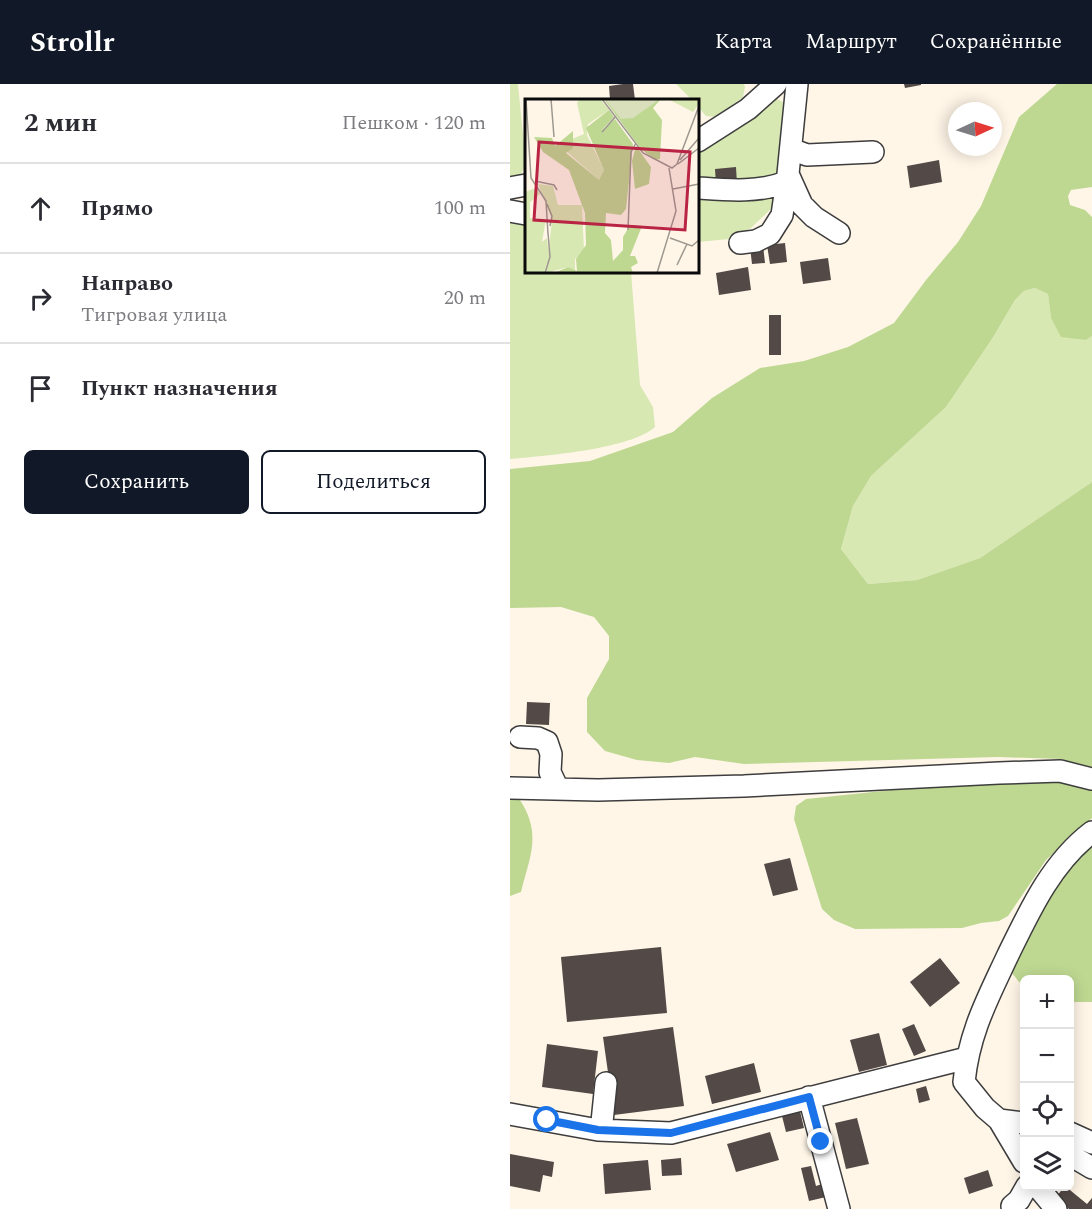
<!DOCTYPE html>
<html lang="ru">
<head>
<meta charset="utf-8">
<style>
  body { margin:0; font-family:Spectral,serif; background:#f7f7f7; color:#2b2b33 }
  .controls { position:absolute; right:18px; bottom:18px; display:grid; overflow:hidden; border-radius:9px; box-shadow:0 3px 15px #0003 }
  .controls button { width:54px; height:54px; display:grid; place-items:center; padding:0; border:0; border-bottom:2px solid #e1e1e2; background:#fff; color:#2b2b33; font:30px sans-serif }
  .compass { position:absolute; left:438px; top:18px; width:54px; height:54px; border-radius:50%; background:#fff; box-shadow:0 3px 15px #0003; rotate:86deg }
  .stop { position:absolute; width:18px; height:18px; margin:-14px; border:4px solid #1a73e8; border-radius:50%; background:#fff }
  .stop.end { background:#1a73e8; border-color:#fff; box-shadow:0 2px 6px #0008 }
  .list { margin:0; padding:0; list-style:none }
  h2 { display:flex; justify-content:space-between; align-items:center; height:78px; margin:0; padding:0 24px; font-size:26px }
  h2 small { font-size:20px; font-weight:400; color:#7c7c81 }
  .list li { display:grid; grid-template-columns:39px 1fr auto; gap:18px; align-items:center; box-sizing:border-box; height:90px; padding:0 24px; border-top:2px solid #e1e1e2 }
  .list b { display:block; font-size:22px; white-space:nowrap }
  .list p { margin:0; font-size:20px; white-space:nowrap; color:#7c7c81 }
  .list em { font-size:20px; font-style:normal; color:#7c7c81 }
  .actions { display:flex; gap:12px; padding:18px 24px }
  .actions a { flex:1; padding:14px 0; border:2px solid #111827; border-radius:9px; text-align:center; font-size:21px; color:#111827 }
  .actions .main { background:#111827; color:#fff }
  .icon { flex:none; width:33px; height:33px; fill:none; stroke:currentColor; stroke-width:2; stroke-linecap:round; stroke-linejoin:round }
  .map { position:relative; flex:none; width:582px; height:1125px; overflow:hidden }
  header { display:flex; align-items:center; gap:36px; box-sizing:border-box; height:84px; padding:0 30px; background:#111827; color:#fff }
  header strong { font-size:28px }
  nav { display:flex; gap:33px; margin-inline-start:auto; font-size:21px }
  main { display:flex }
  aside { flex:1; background:#fff }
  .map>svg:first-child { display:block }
  .green { fill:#d7e8b3 }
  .forest { fill:#bed892 }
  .building { fill:#534947 }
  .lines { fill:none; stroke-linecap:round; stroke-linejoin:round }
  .minor-casing { stroke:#3d3d3d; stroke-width:24 }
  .minor { stroke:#fff; stroke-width:21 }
  .route { stroke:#1a73e8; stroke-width:8 }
  .inset-road { fill:none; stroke:#9d988f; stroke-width:1.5 }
  .view { fill:#b92444; fill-opacity:0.15; stroke:#b92444; stroke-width:3 }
  .inset-edge { fill:none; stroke:#0a0a0a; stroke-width:3 }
</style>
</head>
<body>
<header>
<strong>Strollr</strong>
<nav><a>Карта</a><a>Маршрут</a><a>Сохранённые</a></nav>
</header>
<main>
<aside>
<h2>2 мин<small>Пешком · 120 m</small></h2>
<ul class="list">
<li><svg class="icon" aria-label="ahead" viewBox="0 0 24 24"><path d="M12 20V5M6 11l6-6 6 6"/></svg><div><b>Прямо</b></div><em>100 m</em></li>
<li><svg class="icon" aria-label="right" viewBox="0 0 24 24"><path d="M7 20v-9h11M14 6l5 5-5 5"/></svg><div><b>Направо</b><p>Тигровая улица</p></div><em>20 m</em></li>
<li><svg class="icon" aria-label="arrive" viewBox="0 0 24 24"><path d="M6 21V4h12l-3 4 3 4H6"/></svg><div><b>Пункт назначения</b></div></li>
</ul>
<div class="actions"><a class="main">Сохранить</a><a>Поделиться</a></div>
</aside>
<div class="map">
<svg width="582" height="1125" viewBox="0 0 582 1125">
  <rect width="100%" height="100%" fill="#fff6e8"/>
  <path class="green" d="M0,0H8L16,81L9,93L0,95Z
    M166,0H234L235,3L233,13L207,33L196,32L188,23V16H182Z
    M267,15L273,18L274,21L272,63L262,124L241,144L219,155L188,158V68Z
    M0,135L16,137V188H121L130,301L143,323L145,343C121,365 35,372 0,375Z
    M525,204L538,210L541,234L576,256L582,252V398L470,474L407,496L358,500L331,465L343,422L361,392L436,323L482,255L505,216L514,207Z"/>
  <path class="forest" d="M547,0H582V103L561,106L558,112L560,121L575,126L582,133V252L576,256L551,253L541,234L538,210L525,204L514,207L505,216L482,255L436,323L361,392L343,422L331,465L358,500L407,496L470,474L582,398V683L551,675L488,673L234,680L185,673L159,679L127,676L95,667L77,648V614L99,575V552L84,533L51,523L0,524V385L80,377L163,348L202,314L250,284L294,277L338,263L384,239L416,196L448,158L471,122L509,33Z
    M550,694L582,700V734L536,776L498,832L489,837L471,839L452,844L345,845L324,836L312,825L284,735L286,722L296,715L488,695Z
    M0,713L10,716C32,750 20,772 11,808L0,812Z
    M582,756V918H560V896H514V904L501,888L521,835Z"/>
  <path class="building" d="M113,0H123L125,16H100L99,2Z
    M394,0H411V1L395,4Z
    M429,76L432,98L400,104L397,82Z
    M226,83L227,100L206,101L205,85Z
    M275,159L277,178L260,180L257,161Z
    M253,161L255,179L242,180L240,163Z
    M318,174L321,196L293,200L290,178Z
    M238,183L241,206L209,211L206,189Z
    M259,231H271V271H259Z
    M17,618L40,619L39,641L16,640Z
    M280,774L288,806L263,812L254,780Z
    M151,863L157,929L57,938L51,873Z
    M430,874L450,899L420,923L400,898Z
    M404,940L416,967L404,972L392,945Z
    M163,943L174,1022L104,1031L93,953Z
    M369,949L377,981L349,988L340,956Z
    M37,960L88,967L83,1010L32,1003Z
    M244,979L251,1008L202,1020L195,992Z
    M416,1002L420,1016L409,1019L406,1005Z
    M290,1027L294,1044L276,1048L272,1032Z
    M347,1034L359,1080L336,1085L325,1039Z
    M260,1048L269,1076L226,1088L217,1060Z
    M0,1070L44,1078L42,1093L33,1091L30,1108L0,1102Z
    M171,1074L172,1091L152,1092L151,1076Z
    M138,1076L141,1106L95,1110L93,1080Z
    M301,1082L306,1102L312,1100L316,1113L299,1117L291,1084Z
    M478,1086L483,1102L459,1110L454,1094Z
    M555,1102L577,1120L582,1114V1125H559L546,1113Z"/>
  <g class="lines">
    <g class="minor-casing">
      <path id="minor" d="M188,57L238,25L266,0
        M281,65L297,71L363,68
        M278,90L292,121L304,133L329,149
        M0,104L16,101
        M188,104C217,106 249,109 276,98
        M0,127L16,130
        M230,159L246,157L260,150L272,131L278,90L287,0
        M10,653L28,654L37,658L41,670L40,688L48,705
        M0,704L88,706L234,702L489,689L550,687L582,695
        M299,1013L329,1125
        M0,1030L88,1046L161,1049L457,974
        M489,1036L514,1078
        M514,1039L489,1036L475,1024L454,998C459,949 477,916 497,873C519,828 541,779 582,748
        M88,1046L92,1038L96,999
        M560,1049L582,1059
        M560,1071L582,1084
        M527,1102L546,1125
        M502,1122L509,1116L517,1102"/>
    </g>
    <use href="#minor" class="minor"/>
  </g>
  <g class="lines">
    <path class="route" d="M37,1036L88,1046L161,1049L299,1013L311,1058"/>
  </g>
  <g transform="translate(15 15)">
    <rect width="174" height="174" fill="#fff6e8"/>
    <path d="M55,0H75L84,11L63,25L62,36L79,71L74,81L41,52L47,40L59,35L52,4ZM143,0H174V5L168,13ZM13,85L28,87L33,106H57L59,152L50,160V172L43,168L21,174L27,121ZM11,89L15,95L5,103V119L21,120L17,143L22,139L24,158L19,174H0V93Z" fill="#d7e8b3"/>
    <path d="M79,0H136L128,9L137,21L135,60L130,61L116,50ZM84,11L89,18L76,32L90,20L108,45L101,110L96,116L81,114L80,134L86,141L88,162L98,151V138L105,126L117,127L105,157H110L113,164L106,168L108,174H29L43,168L52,172L51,160L61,146L60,114L44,71L18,53L9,38L27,39L30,47L48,32V49L41,54L74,81L79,71L61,29ZM111,47L126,68L124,85L110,90L107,62Z" fill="#bed892"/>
    <path d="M80,0H135L108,19L96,20Z" fill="#d9dfbb"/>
    <path class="inset-road" d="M1,0L6,79L21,102L23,135M26,0L29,38M77,0L118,54L147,69L152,65L174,7M77,33L91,17M155,61L174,39M153,65L174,49M10,82L29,86L32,91M148,90L174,85M22,105L27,117L25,127M103,131L106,53L111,44M145,139L167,147L174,141M152,166L162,145M20,174L25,158L23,134M132,174L151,112L144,69"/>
    <path class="view" d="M14,43L165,53L160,131L9,121Z"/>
    <rect width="174" height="174" class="inset-edge"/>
  </g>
</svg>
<div class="controls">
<button>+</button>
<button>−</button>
<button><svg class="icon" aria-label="locate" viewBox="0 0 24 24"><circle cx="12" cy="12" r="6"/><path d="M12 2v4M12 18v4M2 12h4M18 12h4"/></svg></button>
<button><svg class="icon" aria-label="layers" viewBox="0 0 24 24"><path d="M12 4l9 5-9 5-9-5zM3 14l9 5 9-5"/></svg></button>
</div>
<svg class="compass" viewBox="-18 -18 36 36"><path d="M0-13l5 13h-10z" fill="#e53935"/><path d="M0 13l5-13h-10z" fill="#7c7c81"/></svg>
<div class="stop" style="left:37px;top:1036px"></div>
<div class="stop end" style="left:311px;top:1058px"></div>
</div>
</main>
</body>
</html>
